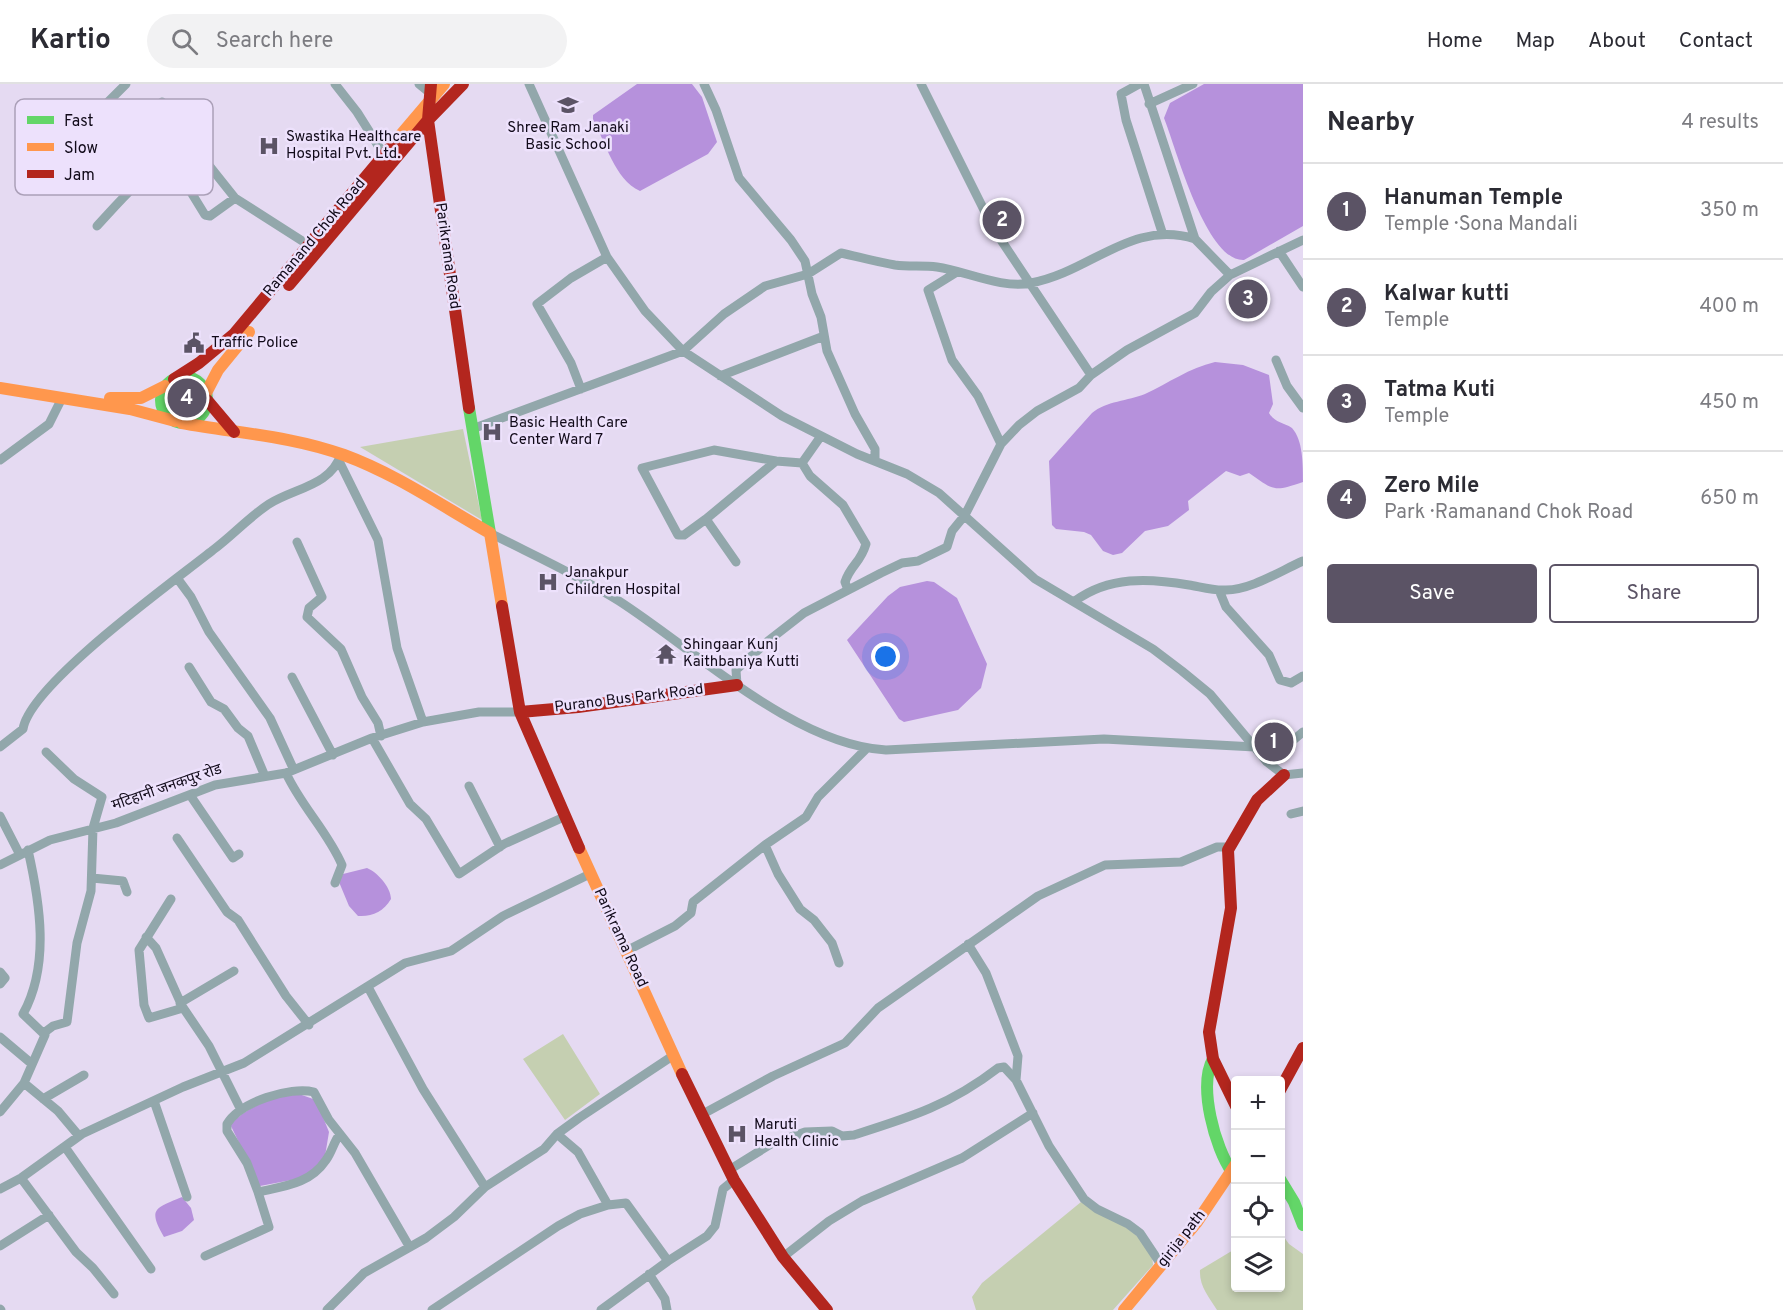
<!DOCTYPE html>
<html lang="en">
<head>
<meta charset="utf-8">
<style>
  body { margin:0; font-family:Overpass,"Noto Sans Devanagari",sans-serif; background:#f2f2f3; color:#2b2b33 }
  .controls { position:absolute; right:18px; bottom:18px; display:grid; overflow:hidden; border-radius:6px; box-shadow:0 3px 9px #0003 }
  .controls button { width:54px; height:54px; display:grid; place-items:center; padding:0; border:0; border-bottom:2px solid #e1e1e2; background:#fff; color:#2b2b33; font:30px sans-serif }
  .you { position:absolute; left:886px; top:573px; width:21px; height:21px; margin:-15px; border:4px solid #fff; border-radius:50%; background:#1a73e8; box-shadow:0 0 0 9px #1a73e833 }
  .badge { display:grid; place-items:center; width:39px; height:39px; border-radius:50%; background:#5b5365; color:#fff; font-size:20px; font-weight:700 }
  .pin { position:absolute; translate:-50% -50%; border:3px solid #fff; box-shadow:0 2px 6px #0006 }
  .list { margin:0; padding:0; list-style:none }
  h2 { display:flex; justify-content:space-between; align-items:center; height:78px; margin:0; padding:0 24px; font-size:26px }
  h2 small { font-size:20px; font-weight:400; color:#7c7c81 }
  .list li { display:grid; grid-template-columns:39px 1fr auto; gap:18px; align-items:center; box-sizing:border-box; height:96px; padding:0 24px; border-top:2px solid #e1e1e2 }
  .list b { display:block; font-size:22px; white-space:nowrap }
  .list p { margin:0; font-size:20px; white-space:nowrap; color:#7c7c81 }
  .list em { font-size:20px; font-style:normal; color:#7c7c81 }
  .actions { display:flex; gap:12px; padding:18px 24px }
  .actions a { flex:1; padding:14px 0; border:2px solid #5b5365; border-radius:6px; text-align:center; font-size:21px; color:#5b5365 }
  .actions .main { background:#5b5365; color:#fff }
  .icon { flex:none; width:33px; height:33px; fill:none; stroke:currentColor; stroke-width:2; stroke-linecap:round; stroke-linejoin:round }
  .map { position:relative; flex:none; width:1303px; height:1226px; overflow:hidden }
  header { display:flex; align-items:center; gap:36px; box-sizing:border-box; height:84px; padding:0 30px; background:#fff; border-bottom:2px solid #e1e1e2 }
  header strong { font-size:28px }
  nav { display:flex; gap:33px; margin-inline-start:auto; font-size:21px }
  .search { width:420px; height:54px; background:#f2f2f3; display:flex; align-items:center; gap:15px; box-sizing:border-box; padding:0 21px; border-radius:33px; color:#7c7c81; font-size:22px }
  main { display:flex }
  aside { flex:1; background:#fff }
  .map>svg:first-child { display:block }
  .green { fill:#c5cfb1 }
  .water { fill:#b691dc }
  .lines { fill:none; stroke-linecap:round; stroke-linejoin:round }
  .street { stroke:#92a7ab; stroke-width:9 }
  .fast { stroke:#63d668; stroke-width:12 }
  .slow { stroke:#ff974d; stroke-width:12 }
  .jam { stroke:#b3261e; stroke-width:12 }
  .labels { text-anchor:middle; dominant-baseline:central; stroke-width:5; stroke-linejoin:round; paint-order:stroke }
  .poi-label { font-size:15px; fill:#110a19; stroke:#ede1fc; text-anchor:start }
  .street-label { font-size:15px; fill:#110a19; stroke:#ede1fc }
  .key { fill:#ede1fc; stroke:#aba0b8; stroke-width:1.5 }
  .key-label { font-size:16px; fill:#110a19 }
</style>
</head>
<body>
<header>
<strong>Kartio</strong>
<div class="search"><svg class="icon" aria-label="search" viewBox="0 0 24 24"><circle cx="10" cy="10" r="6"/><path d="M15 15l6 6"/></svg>Search here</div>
<nav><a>Home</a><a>Map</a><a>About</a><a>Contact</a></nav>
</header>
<main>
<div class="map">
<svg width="1303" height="1226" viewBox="0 0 1303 1226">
  <rect width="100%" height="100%" fill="#e5daf2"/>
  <path class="green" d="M172 314a15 15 0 1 1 30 0a15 15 0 1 1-30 0Z
    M463,345L482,436L360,363Z
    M563,950L600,1010L565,1036L523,975Z
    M1081,1118C1103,1130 1154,1152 1153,1181L1113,1226H976L972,1213L982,1199Z
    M1281,1149L1289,1160L1303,1170V1226H1217C1209,1213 1199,1202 1200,1186L1235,1165L1236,1204H1280Z"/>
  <path class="water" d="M637,0H692L702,13L717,58L708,70L640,107C614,95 606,58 593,36V31Z
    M1204,0H1303V142L1244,176C1206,178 1176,64 1164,34L1170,19Z
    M1215,278L1243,281L1269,291L1273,320L1269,329C1275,339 1283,338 1292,344C1303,356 1303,380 1303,398C1273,408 1275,407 1249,389L1240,392L1226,387L1188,417L1189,426L1168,442L1145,447L1122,469L1113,471L1103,467L1091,451L1084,448L1056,445L1052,441L1049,377L1092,329C1106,317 1128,317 1145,310C1169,299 1189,284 1215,278Z
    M927,497L934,498L957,514L987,580L981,604L958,626L904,638L899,635L847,556L888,512L900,503Z
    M367,784C377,788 391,803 391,815C383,828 372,833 358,832L349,822L339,798L343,790Z
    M299,1010L316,1016L329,1048L325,1072L307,1093L260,1102L230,1040C250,1022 272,1012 299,1010Z
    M182,1113L191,1124L194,1136L182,1147L164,1153C147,1124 156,1124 182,1113Z"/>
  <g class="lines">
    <path class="street" d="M126,0L103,23L162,77
      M335,0L357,28L384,71
      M419,0L430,9
      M529,0L607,173L645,227L683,267L782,332L857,370L907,390L939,409L1035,495L1153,565L1182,587L1210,610L1267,678L1284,691L1303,689
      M704,0L716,26L739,94L791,156L805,177L812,210L821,233L827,267L855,330L875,365V377
      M921,0L993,144L1091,291
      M1139,0L1121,10L1126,36L1162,148
      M1144,0L1195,155L1230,191
      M1149,20L1193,0
      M133,51L162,18
      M170,74L205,131L210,132L235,114
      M131,77L148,63
      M97,142C110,128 122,114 136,101C153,84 172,72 188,55L235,114L307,160
      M1279,167L1303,203
      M957,188L928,206L952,276L978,312L1001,360
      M1276,276L1287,302L1303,324
      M720,292L824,252
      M581,305L571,279L537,220L571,194L607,173
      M472,345L683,267L724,230L765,202L808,190L841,169C859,173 877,178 895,181C909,183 923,181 937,183C966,187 1001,205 1031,199C1091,188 1131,135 1195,155
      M0,376L49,340L61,316
      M339,377L378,456L397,564L423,638
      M802,379L810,392L843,421L866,460C860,480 851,480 845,498L848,506
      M706,435L684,451H678L642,384L714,366L776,377
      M490,449C533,471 578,491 619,517C695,566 795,661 886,666L1104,655L1255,663
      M297,458L322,513L309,524L307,533L341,565L362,613L378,639L381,652
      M736,478L706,435L776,377L802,379L821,352
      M177,494L191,513L209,548L270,634L293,684
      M1219,506L1226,523L1269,571L1280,596L1291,599L1303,592
      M1075,517C1109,492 1149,494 1189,501C1201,503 1214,507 1226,506C1251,506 1280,487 1303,477
      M189,583L211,618L224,625L238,644L248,652L264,690
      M292,593L333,671
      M737,601L736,586L768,557L804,529L881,489L902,479L918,477L947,463L952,447L965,431L1001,360L1019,341L1037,327L1079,304L1091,291L1127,266L1195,229L1211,208L1230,191L1303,156
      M372,654L410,720L426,735L459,790L504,760L564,733
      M0,663L23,645C30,600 173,498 213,466C232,452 249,433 269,420C294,404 331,402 341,370
      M1267,678L1303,648
      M286,689C301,722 328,748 342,781L335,799
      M469,702L500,763
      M190,711L233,774L239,770
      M1291,730L1303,727
      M0,732L20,771
      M177,754L227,828L238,836L286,912L309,941
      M765,761L806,733L818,713L866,665
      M0,781L50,756L116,739L215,701L286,689L372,654L423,638L479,628H520
      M92,794L123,797L127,808
      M171,815L139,866L144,921L149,934L183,924
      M146,853L156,864L182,922L209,962L241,1026
      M968,860L986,889L1018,972L1016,996L1049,1062L1084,1115L1097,1125L1128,1140L1140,1149L1162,1182
      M626,867L675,842L691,829L693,818L765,761L778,790L800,825L814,836L832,859L839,879
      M0,888L5,894L0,900
      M368,903L423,1005L485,1103
      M180,919L234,887
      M45,948L53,942L67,938L77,859L91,807L93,744L102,713L74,695L46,668
      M0,953L32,980
      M24,999L45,951L23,930C50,881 40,819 28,766
      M43,1015L84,991
      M154,1017L187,1113
      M0,1028L24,999L58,1027L79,1052
      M701,1031L773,992L845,959L878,924L1038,812L1105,781L1181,778L1217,763H1230
      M340,1050C334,1057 332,1068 326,1076C310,1100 285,1102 258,1108L247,1079L227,1047V1040C240,1018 290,1002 314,1008L329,1036L355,1069L409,1162
      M557,1050L578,1068L608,1121L626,1119L668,1177
      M65,1063L151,1185
      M729,1086L771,1060L805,1048L832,1047L842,1052L854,1051C911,1033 950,1021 998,984L1004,983L1016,996
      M21,1094L76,1168L93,1184L114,1210
      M0,1105L21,1094L82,1050L183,1003L244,979L405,879L451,867L503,832L590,790
      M0,1162L49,1131
      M205,1172L269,1143L258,1108
      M783,1173L829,1137L862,1117L962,1074L1033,1029
      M649,1190L665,1215L667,1226
      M0,1225L1,1226
      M327,1226L364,1189L426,1154L454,1133L485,1103L544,1065L557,1050L579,1034L674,971
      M432,1226L558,1142L580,1130L608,1121
      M601,1226L668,1177L707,1152L715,1142L723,1105L734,1096"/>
    <path class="fast" d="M161 316a23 23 0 1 1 46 0a23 23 0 1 1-46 0Z
      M469,324L490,449
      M1213,975C1198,1002 1215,1064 1232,1088
      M1280,1095L1294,1118L1303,1141"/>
    <path class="slow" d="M394,59L444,0
      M0,304L130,325L175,337
      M206,309L218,286L249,248
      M110,314H141L165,302
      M182,339C236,349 292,352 344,371C396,390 442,422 490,449L502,522
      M579,764L682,990
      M1124,1226L1197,1138L1236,1080"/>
    <path class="jam" d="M431,0L428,36L469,324
      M289,201L428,36L463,0
      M174,295L199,279L234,250L394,59
      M207,316L234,348
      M502,522L520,628L579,764
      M520,628L578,623L737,601
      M682,990L734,1096L783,1173L827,1226
      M1280,1006L1303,964
      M1236,1022L1213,975L1209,948L1231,824L1228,766L1257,716L1284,691"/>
  </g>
  <defs>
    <g id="school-bare" transform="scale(1.62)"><path d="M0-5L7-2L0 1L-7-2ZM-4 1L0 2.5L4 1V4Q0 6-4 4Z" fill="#5b5365" stroke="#ede1fc" stroke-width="2.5" paint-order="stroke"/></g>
    <g id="hospital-bare" transform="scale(1.62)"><path d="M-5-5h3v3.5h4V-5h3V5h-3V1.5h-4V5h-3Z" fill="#5b5365" stroke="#ede1fc" stroke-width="2.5" paint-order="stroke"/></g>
    <g id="civic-bare" transform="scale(1.62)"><path d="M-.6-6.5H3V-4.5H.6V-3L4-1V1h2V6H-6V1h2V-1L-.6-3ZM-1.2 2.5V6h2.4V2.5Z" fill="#5b5365" stroke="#ede1fc" stroke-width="2.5" paint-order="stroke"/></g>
    <g id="temple-bare" transform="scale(1.62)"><path d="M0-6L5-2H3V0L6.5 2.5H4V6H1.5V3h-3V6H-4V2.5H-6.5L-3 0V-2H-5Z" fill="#5b5365" stroke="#ede1fc" stroke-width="2.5" paint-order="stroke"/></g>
  </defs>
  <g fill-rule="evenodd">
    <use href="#school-bare" x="568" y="21"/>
    <use href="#hospital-bare" x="269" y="62"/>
    <use href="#civic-bare" x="194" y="259"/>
    <use href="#hospital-bare" x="492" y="348"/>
    <use href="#hospital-bare" x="548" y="498"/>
    <use href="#temple-bare" x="666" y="570"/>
    <use href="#hospital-bare" x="737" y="1050"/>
  </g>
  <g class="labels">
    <g class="poi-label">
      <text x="568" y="44" text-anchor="middle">Shree Ram Janaki<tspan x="568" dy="17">Basic School</tspan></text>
      <text x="286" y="53">Swastika Healthcare<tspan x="286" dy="17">Hospital Pvt. Ltd.</tspan></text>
      <text x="211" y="259">Traffic Police</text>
      <text x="509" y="339">Basic Health Care<tspan x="509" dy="17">Center Ward 7</tspan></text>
      <text x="565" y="489">Janakpur<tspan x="565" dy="17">Children Hospital</tspan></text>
      <text x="683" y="561">Shingaar Kunj<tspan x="683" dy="17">Kaithbaniya Kutti</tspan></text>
      <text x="754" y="1041">Maruti<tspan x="754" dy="17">Health Clinic</tspan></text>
    </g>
    <g class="street-label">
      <text transform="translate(315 154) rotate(-50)">Ramanand Chok Road</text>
      <text transform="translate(447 172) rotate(82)">Parikrama Road</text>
      <text transform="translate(629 615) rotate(-7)">Purano Bus Park Road</text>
      <text transform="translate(167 704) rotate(-19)">मटिहानी जनकपुर रोड</text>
      <text transform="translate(620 854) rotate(65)">Parikrama Road</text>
      <text transform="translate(1182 1155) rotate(-52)">girija path</text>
    </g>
  </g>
  <rect x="15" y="15" width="198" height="96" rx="9" class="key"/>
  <rect x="27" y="32" width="27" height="8" fill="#63d668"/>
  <rect x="27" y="59" width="27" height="8" fill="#ff974d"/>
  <rect x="27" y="86" width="27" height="8" fill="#b3261e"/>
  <g class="key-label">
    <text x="64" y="42">Fast</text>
    <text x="64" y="69">Slow</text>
    <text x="64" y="96">Jam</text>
  </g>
</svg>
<div class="controls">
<button>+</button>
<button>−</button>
<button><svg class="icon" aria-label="locate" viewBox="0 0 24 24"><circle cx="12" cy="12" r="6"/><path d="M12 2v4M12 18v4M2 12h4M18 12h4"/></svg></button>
<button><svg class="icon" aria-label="layers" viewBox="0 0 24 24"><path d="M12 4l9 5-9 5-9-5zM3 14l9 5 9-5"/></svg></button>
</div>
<div class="you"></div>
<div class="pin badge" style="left:1274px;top:658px">1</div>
<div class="pin badge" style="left:1002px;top:136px">2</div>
<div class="pin badge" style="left:1248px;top:215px">3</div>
<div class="pin badge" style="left:187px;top:314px">4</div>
</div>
<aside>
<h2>Nearby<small>4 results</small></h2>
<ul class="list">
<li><span class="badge">1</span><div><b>Hanuman Temple</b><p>Temple · Sona Mandali</p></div><em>350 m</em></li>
<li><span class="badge">2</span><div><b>Kalwar kutti</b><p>Temple</p></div><em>400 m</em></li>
<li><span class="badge">3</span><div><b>Tatma Kuti</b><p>Temple</p></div><em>450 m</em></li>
<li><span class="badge">4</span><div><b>Zero Mile</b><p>Park · Ramanand Chok Road</p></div><em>650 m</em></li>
</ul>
<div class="actions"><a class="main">Save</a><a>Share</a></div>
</aside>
</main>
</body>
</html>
